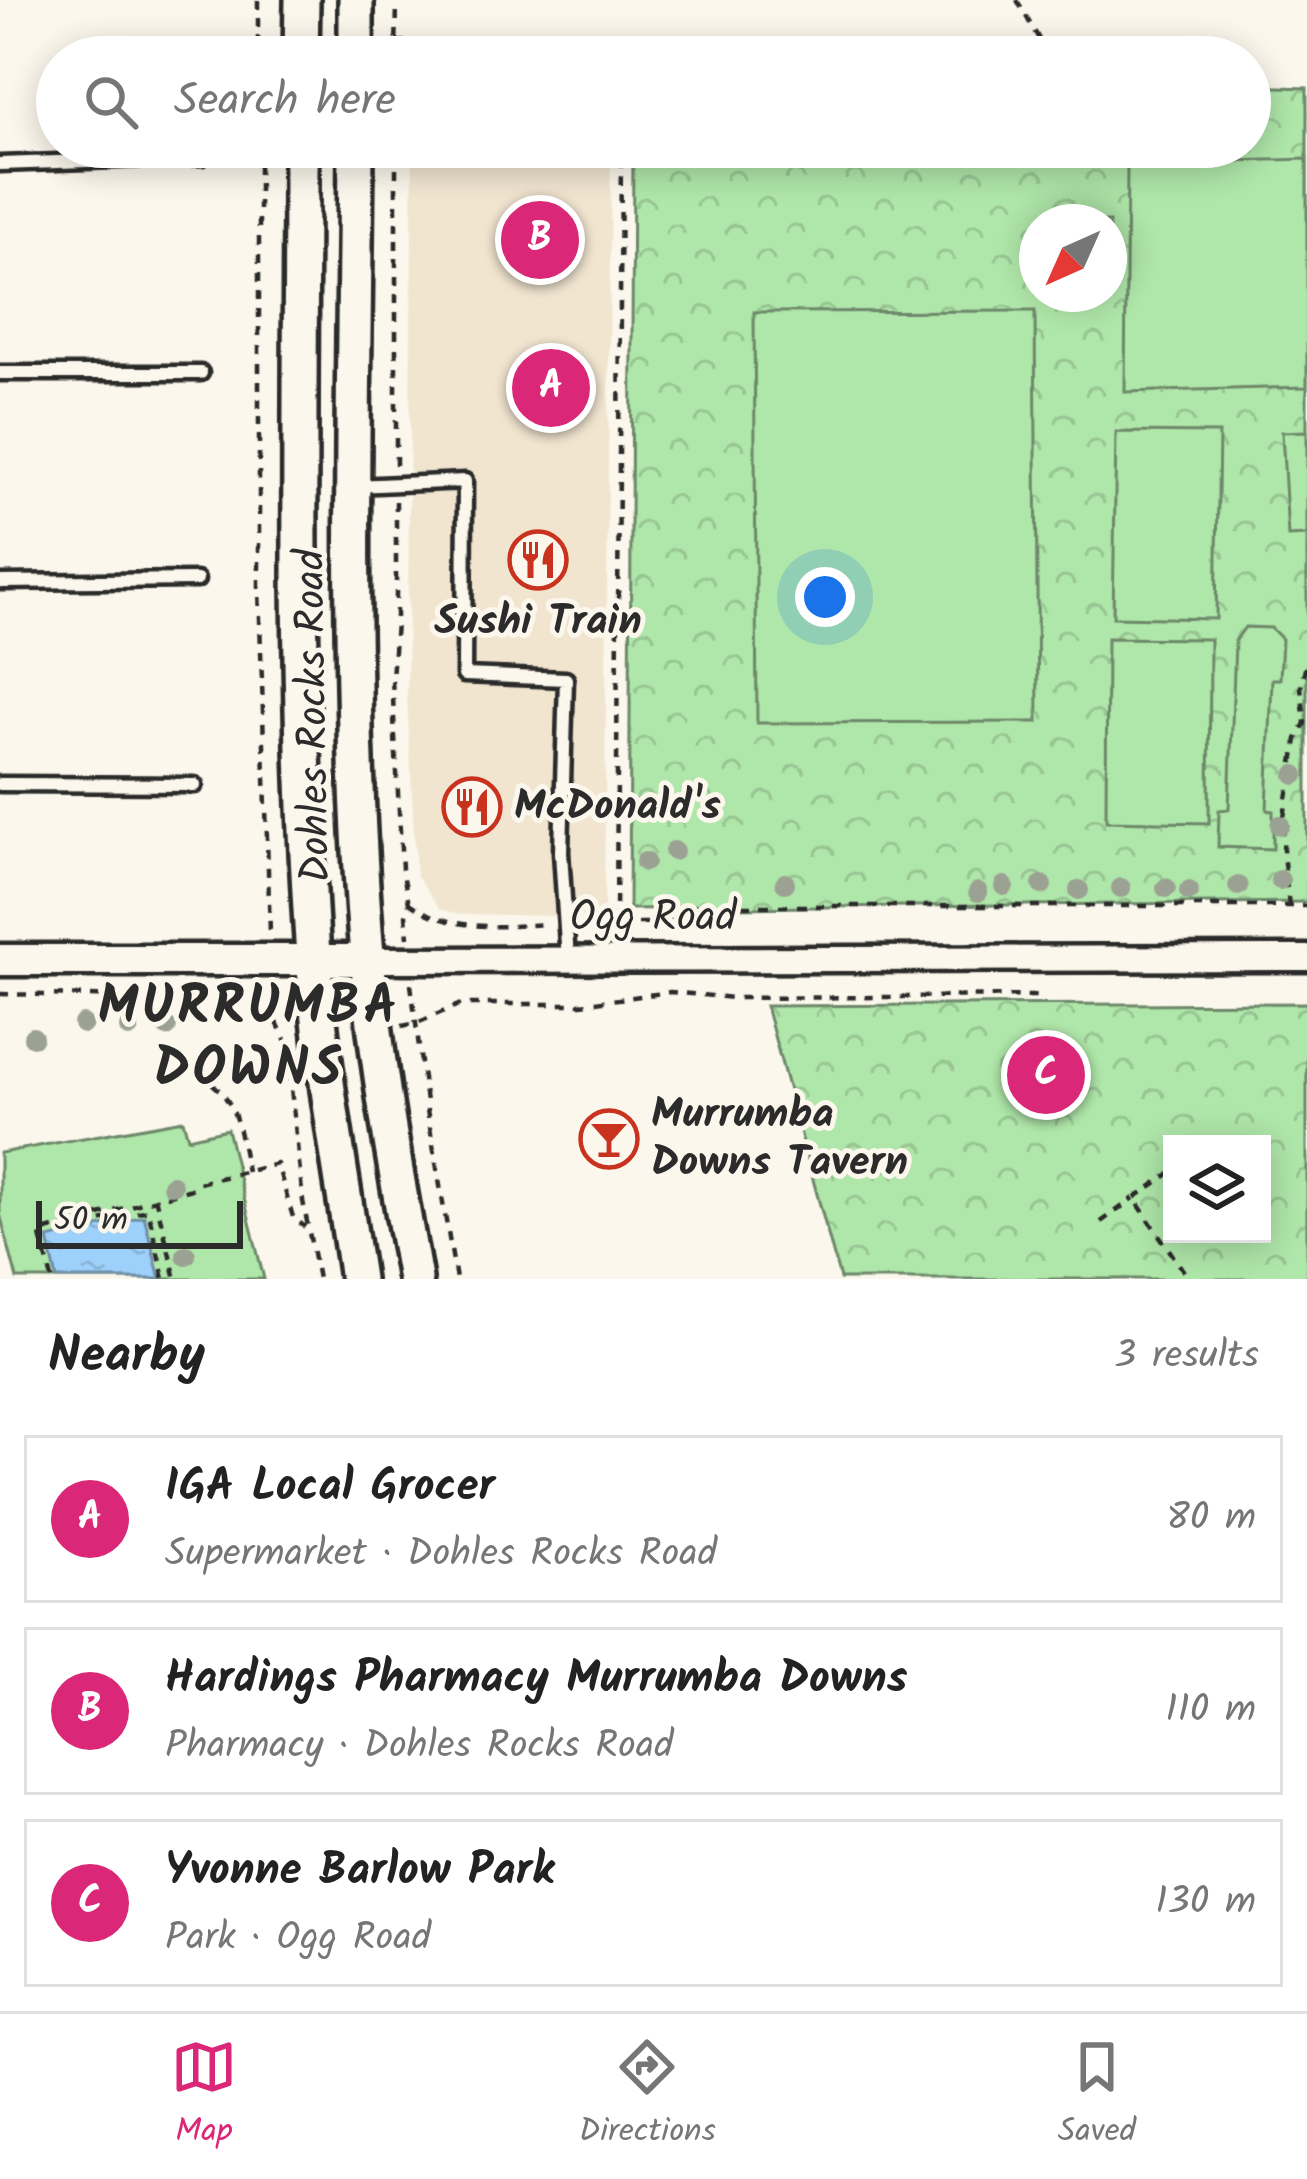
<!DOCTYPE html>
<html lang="en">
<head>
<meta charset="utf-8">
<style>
  body { margin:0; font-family:Kalam,sans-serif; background:#f6f6f6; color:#222 }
  .controls { position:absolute; right:36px; bottom:36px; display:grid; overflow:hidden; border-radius:0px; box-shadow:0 6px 30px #0003 }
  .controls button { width:108px; height:108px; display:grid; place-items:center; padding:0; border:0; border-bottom:3px solid #e0e0e0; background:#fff; color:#222; font:60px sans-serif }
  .compass { position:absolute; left:1019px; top:204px; width:108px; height:108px; border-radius:50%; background:#fff; box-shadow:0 6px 30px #0003; rotate:225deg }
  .scale { position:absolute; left:36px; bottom:30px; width:207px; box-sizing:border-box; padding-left:12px; border:6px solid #2b2b2b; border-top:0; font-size:33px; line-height:42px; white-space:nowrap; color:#2b2b2b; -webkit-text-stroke:9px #fbf7ec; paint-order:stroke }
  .you { position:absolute; left:825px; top:597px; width:42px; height:42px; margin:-30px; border:9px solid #fff; border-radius:50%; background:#1a73e8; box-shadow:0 0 0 18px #1a73e833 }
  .badge { display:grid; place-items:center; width:78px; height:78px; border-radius:50%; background:#db2777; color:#fff; font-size:39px; font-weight:700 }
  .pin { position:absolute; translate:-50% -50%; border:6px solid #fff; box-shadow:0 3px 12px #0006 }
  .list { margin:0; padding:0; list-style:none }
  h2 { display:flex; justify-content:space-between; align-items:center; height:156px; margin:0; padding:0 48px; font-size:51px }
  h2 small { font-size:39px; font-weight:400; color:#767676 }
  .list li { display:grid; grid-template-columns:78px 1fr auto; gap:36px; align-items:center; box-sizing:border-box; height:168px; margin:0 24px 24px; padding:0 24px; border:3px solid #e0e0e0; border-radius:0px }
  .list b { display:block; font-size:45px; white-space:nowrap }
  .list p { margin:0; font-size:39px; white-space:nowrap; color:#767676 }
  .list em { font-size:39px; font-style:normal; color:#767676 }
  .icon { flex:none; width:66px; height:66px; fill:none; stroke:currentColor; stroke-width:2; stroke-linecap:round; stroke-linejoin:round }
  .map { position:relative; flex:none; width:1307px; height:1279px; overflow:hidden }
  .search { position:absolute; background:#fff; box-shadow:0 6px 30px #0003; left:36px; right:36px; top:36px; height:132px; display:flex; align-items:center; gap:30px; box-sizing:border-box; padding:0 42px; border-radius:66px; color:#767676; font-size:45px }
  .sheet { height:732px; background:#fff }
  nav { display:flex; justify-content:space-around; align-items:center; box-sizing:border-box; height:168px; border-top:3px solid #e0e0e0; background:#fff; font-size:33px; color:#767676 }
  nav a { display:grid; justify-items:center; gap:6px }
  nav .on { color:#db2777 }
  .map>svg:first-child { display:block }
  .built { fill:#f1e5d0 }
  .park { fill:url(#park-crowns); stroke:#6d886a; stroke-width:3; fill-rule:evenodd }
  .pitch { fill:#afe6a9; stroke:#6d886a; stroke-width:3 }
  .water { fill:url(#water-ripples); stroke:#6f8ea7; stroke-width:3 }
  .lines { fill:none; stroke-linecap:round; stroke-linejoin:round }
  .service-casing { stroke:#2b2b2b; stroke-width:21 }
  .minor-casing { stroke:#2b2b2b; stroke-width:33 }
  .tertiary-casing { stroke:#2b2b2b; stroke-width:39 }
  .secondary-casing { stroke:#2b2b2b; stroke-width:42 }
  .path { stroke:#2b2b2b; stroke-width:4.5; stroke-dasharray:9 9; stroke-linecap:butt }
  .service { stroke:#fbf7ec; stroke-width:12 }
  .minor { stroke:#fbf7ec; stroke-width:24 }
  .tertiary { stroke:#fbf7ec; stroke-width:30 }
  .secondary { stroke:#fbf7ec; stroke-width:33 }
  .tree { fill:#9ba193 }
  .labels { text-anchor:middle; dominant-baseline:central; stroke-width:10; stroke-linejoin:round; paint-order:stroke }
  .poi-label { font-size:42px; font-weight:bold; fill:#2b2b2b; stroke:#fbf7ec; text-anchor:start }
  .street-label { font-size:42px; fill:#2b2b2b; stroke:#fbf7ec }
  .district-label { font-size:54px; font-weight:bold; letter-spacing:3px; fill:#2b2b2b; stroke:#fbf7ec }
</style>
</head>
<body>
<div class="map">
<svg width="1307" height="1279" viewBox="0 0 1307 1279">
  <defs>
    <pattern id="park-crowns" width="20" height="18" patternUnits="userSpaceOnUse" patternTransform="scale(3)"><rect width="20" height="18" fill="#afe6a9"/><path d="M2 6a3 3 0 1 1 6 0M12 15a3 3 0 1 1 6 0" fill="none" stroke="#97c592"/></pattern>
    <pattern id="water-ripples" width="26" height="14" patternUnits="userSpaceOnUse" patternTransform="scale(3)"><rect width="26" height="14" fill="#9dd0fa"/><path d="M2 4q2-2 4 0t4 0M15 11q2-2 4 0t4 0" fill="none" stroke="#87b3d6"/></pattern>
  </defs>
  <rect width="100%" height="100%" fill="#fbf7ec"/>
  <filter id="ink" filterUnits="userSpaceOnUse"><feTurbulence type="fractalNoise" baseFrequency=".00833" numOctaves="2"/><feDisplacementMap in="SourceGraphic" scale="24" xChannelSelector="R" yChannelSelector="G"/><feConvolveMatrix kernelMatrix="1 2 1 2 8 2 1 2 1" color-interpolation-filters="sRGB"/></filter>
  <g filter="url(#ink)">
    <path class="built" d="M413,147H611L604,917L459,914L440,909L416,875L407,696Z"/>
    <path class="park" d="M1250,86L1307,88V902L629,909L633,147H1250ZM1037,222H1109V294H1037Z
      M1307,1003V1279H840L766,1006ZM1172,1144H1262V1234H1172Z"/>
    <path class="pitch" d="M1307,159V387L1125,392L1127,164Z
      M1035,311L1038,722L757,723L754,312Z
      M1307,431V535L1288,536L1282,432Z
      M1116,432L1219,433L1216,619L1113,617Z
      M1245,627L1271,628L1282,639L1280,679H1272L1267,810L1273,811V849L1218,847L1219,810L1229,809L1235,641Z
      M1107,638L1210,639L1209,823L1106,821Z
      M183,1120L188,1138L227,1129L264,1279H17L0,1214V1153Z"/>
    <path class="water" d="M144,1216L160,1279H57L48,1239Z"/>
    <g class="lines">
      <g class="service-casing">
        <path id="service" d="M0,164L202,157
          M0,373H201
          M356,486L465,481L464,675L566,679L561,852L568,960
          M0,582L197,580
          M0,784L195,785"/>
      </g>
      <g class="minor-casing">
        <path id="minor" d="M367,960L1307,958"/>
      </g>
      <g class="tertiary-casing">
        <path id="tertiary" d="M0,960H367"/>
      </g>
      <g class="secondary-casing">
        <path id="secondary" d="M356,0V57
          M301,57L302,0
          M301,147C301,416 294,686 313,955C321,1063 341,1172 357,1279
          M356,147C354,416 345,687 367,955C376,1064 396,1172 415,1279"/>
      </g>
      <path class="path" d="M258,0V57
        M1017,0L1049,57
        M396,41L564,44L571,57
        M396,57L397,0
        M259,147V588L270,933
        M396,465V147
        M396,501V622L392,679L402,869L409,903L406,915L408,937
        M409,903C452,932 499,927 548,924
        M1289,906L1283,854L1284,817L1297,739L1305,723L1301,687L1307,660
        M584,923H700
        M616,923L621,147
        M688,923V906H1307
        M411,984L427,1110L456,1279
        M272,986L273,1014L286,1041L303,1201L318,1279
        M0,994L222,999L273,1014
        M402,1026L417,1023L461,1004H581L670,992L733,998L1044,996
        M181,1066C238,1090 236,1117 247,1172
        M1172,1172L1134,1198L1189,1279
        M155,1197L176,1279
        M84,1221L96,1222L148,1210L164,1279
        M1101,1222L1134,1198
        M52,1279L40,1232L191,1189L199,1183L277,1164L293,1217L305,1227"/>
      <use href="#service" class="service"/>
      <use href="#minor" class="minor"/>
      <use href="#tertiary" class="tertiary"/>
      <use href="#secondary" class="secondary"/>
    </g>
    <g class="tree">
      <circle cx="1295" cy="775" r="10"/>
      <circle cx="1280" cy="825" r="10"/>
      <circle cx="674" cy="851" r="10"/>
      <circle cx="645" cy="862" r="10"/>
      <circle cx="1280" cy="880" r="10"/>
      <circle cx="785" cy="883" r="10"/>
      <circle cx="1042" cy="885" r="10"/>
      <circle cx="1004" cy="886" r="10"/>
      <circle cx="1238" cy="886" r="10"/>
      <circle cx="1121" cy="888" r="10"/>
      <circle cx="1166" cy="888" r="10"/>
      <circle cx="1079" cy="890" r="10"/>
      <circle cx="1189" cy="891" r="10"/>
      <circle cx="978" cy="892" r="10"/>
      <circle cx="671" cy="912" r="10"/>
      <circle cx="83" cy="1024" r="10"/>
      <circle cx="167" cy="1027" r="10"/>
      <circle cx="129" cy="1028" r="10"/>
      <circle cx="33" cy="1037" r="10"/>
      <circle cx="172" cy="1185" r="10"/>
      <circle cx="186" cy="1255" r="10"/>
    </g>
  </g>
  <defs>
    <g id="restaurant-ring" transform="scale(3)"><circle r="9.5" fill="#fbf7ec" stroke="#c8321e" stroke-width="1.5"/><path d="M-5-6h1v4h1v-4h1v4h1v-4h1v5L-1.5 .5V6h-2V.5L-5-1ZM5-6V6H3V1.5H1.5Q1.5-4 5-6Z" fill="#c8321e"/></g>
    <g id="bar-ring" transform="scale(3)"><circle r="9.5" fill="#fbf7ec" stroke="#c8321e" stroke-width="1.5"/><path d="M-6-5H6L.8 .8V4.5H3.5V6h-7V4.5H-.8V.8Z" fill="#c8321e"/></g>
  </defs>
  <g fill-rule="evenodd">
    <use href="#restaurant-ring" x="538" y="560"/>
    <use href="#restaurant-ring" x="472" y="807"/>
    <use href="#bar-ring" x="609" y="1139"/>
  </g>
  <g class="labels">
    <g class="poi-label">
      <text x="538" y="622" text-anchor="middle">Sushi Train</text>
      <text x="514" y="807">McDonald's</text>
      <text x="651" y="1115">Murrumba<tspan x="651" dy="48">Downs Tavern</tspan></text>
    </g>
    <g class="street-label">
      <text transform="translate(314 716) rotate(-91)">Dohles Rocks Road</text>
      <text x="653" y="918">Ogg Road</text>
    </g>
    <g class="district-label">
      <text x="249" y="1009">MURRUMBA<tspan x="249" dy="62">DOWNS</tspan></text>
    </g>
  </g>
</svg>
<div class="controls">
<button><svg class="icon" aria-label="layers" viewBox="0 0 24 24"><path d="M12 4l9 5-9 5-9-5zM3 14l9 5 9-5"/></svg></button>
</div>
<svg class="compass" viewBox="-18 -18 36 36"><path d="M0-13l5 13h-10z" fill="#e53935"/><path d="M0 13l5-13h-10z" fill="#767676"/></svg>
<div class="scale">50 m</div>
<div class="you"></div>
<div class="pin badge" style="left:551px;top:388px">A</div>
<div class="pin badge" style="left:540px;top:240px">B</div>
<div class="pin badge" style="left:1046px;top:1075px">C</div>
<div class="search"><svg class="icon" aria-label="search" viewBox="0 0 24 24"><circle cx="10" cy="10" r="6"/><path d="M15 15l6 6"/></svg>Search here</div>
</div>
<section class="sheet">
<h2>Nearby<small>3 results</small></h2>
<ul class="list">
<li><span class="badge">A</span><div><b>IGA Local Grocer</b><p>Supermarket · Dohles Rocks Road</p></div><em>80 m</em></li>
<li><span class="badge">B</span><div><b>Hardings Pharmacy Murrumba Downs</b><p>Pharmacy · Dohles Rocks Road</p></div><em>110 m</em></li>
<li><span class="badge">C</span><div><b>Yvonne Barlow Park</b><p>Park · Ogg Road</p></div><em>130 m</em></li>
</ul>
</section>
<nav>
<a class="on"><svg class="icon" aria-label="map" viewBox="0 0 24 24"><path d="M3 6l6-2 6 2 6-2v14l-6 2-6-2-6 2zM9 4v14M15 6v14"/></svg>Map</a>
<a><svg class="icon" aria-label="directions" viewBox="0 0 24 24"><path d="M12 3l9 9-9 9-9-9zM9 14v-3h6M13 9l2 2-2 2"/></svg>Directions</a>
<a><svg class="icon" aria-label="saved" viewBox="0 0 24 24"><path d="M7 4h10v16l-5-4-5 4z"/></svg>Saved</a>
</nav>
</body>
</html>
